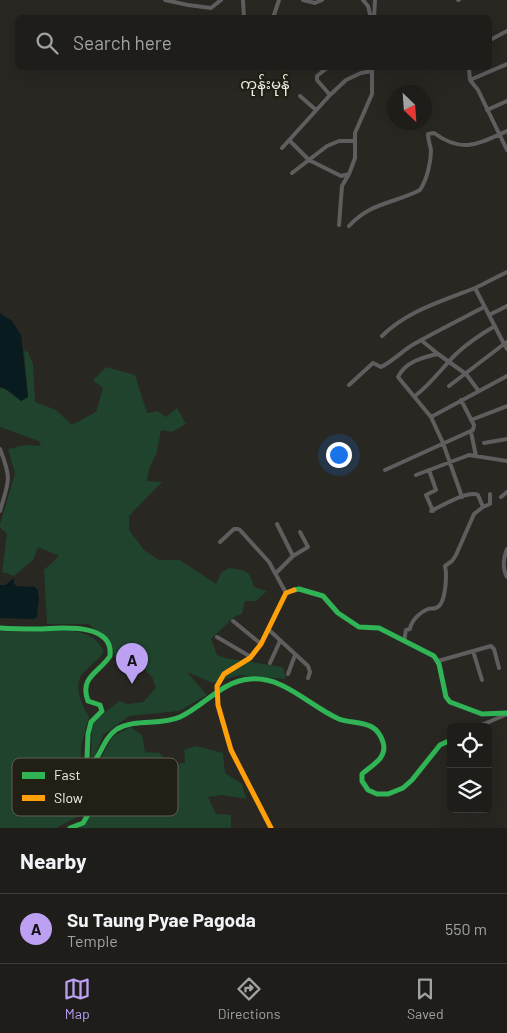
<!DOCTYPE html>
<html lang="en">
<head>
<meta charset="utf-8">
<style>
  body { margin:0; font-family:Barlow,"Noto Sans Myanmar",sans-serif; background:#2b2a27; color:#f1f3f6 }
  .controls { position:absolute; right:15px; bottom:15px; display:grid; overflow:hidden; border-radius:8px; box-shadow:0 5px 20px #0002 }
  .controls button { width:45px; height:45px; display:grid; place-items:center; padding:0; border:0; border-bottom:1px solid #3c3b39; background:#1e1d1a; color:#f1f3f6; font:25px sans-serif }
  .compass { position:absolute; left:387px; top:85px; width:45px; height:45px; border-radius:50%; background:#1e1d1a; box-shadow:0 5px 20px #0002; rotate:155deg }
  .you { position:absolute; left:338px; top:454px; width:18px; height:18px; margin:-12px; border:4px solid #fff; border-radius:50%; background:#1a73e8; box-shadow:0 0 0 8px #1a73e833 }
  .badge { display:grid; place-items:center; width:32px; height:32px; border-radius:50%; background:#bca0f2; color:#111; font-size:16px; font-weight:700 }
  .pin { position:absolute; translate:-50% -41px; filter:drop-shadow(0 1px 2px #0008) }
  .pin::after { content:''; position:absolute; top:26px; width:18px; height:15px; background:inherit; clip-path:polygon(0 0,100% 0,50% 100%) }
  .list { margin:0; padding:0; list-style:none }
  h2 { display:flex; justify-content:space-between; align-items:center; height:65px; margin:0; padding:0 20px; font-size:21px }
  h2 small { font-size:16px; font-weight:400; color:#a1a2a2 }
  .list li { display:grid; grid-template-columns:32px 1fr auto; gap:15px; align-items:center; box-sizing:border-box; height:70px; padding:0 20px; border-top:1px solid #3c3b39 }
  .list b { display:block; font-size:19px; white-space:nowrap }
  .list p { margin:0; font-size:16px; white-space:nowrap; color:#a1a2a2 }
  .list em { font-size:16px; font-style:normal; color:#a1a2a2 }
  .icon { flex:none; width:28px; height:28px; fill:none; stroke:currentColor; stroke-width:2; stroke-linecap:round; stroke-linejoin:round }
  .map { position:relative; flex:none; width:507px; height:828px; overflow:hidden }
  .search { position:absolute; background:#1e1d1a; box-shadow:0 5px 20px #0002; left:15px; right:15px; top:15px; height:55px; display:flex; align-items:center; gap:12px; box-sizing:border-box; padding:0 18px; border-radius:8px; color:#a1a2a2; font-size:19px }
  .sheet { height:135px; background:#1e1d1a }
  nav { display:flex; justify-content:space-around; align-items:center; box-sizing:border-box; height:70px; border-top:1px solid #3c3b39; background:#1e1d1a; font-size:14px; color:#a1a2a2 }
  nav a { display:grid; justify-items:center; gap:2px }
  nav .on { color:#bca0f2 }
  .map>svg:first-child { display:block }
  .green { fill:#1f432d }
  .water { fill:#081c1f }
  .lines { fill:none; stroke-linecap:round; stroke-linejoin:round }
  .street { stroke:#5f5d5d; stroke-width:4 }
  .fast { stroke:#30b455; stroke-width:5 }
  .slow { stroke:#ff9f0a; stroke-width:5 }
  .labels { text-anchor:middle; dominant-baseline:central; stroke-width:5; stroke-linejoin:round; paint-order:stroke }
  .quarter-label { font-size:15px; fill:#f0efe8; stroke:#222015 }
  .key { fill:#222015; stroke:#605e54; stroke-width:1 }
  .key-label { font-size:14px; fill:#f0efe8 }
</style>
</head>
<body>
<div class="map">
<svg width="507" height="828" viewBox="0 0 507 828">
  <rect width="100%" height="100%" fill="#282722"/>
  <path class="green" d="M24,351L28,352L33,364L35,402L56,410L72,425L96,412L103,388L93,380L106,367L135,375L147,413L158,411L166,417L177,408L186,424L172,432L161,430L157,452L149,469L147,481L162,482L129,516V530L145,551L159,560H180L216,584L221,573L229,568C245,570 250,570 254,587L267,591L256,601H245L242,614L234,617L211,639L217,655L225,658L283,667L286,679L239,675L213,683L187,672L207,695L179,711L129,716L103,735L93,760L91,758L92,723L119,701L128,704L143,702L156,688L152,677L142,667L119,665L106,637L88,624H47L44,570L59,556L38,547L33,560L14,576L2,572L7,534L0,527V524L15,473L8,449L26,445L41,446L39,441L0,427V388L5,389L21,400L28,397Z
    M56,630C75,631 94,631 104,651C99,660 92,664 85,671C71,684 82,704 89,717L81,746L82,808L81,815L56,828H0V631L31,632Z
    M131,727L142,735L145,752L160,753L169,764L185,763L184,750L196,746L223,753L225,773L242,784L246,799L222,795L208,797L216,814L231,815V828H79L91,816L89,784L98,763L113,736Z"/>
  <path class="water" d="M0,313L12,321L21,335L28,397L21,401L6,389L0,387Z
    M14,578V584L17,586L35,587L38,590V594L39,597L37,617L34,619L0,618V585H5Z"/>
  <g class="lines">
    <path class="street" d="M165,0L188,5L211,8L221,0
      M243,0L244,18
      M303,0L315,3L322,0
      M363,0L368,6L371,18
      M458,0H459
      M273,18L279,0
      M374,18L375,0
      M490,40L507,31
      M327,68L317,76V80L330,95
      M469,68L470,80L478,90L507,150
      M470,80L507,64
      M300,96L316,110
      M487,110L507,101
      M289,140L309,160L341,176L349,174
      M282,148L330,95L346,80L361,73L372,71
      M292,173L327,146L339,141H355
      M339,225L342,186L349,174L355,158V133L372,94V68
      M349,226C371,202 393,204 420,190C427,179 431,163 431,150C430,145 428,139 428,134L434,133C463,154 478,144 507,131
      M489,315L507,306
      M382,336C407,311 442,301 475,288C486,283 496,277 507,272
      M421,340L438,354L466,374L478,390
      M507,342L504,344L507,349
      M438,354C423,357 405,362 398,377L431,417L443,443L462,497
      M349,385L373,363L381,367C393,361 402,351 414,344C437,331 461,319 484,307
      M449,386L504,344L475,288
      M415,396C431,384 442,368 456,354C468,343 481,334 495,326
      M431,417L507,376
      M471,420L507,406
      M471,432L476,456
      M484,443L507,439
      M0,449C12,480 9,480 0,511
      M385,470L473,430L474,425L461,400
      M429,470L436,490L426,495L433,511
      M416,475L469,455L507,461
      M501,497L507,492
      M431,511C442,506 468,490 478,495L483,507
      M277,524L293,556
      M220,542L234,529H238L240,530L269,562L286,593
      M507,549C503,559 502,568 507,577
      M276,573L293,556L308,547L300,532
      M233,621L261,644
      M268,629L308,666L310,672L308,678
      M217,637L251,657
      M404,641L406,630L410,629C411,621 420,612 428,609C430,608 433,609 436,608C446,605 447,575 445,566L452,561L456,555L474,514L483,507L490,504V494
      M473,651L482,680
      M438,661L491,646L494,649L499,668
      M270,663L280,641
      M288,674L295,655
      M477,727L507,714"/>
    <path class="fast" d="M294,590L299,589L323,596L338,613L359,627L379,628L434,656L439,664L446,697L450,702L482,714L507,713
      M0,628C13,629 26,629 40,629C61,628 114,622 110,656C99,673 79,677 88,701L100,705L102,711L91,722L88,734L86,782L89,813L83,823L70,828
      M86,771C101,759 102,739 117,729C136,718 160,726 180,717C204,706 222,681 250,679C284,676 309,706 339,719C349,723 362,721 372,727C377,730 381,736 383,742C388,758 372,765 362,774V781L368,790L377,794H388L403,788L412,780L440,745L451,740"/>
    <path class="slow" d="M271,828L231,750L218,705L217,686L224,674L250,658L261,644L286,593L294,590"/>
  </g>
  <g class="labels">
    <g class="quarter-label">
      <text x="265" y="83">ကုန်းမုန်</text>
    </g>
  </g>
  <rect x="12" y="758" width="166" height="58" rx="8" class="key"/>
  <rect x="22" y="772" width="23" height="7" fill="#30b455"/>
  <rect x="22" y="795" width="23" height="6" fill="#ff9f0a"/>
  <g class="key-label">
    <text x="54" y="780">Fast</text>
    <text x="54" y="803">Slow</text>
  </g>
</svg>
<div class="controls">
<button><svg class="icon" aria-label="locate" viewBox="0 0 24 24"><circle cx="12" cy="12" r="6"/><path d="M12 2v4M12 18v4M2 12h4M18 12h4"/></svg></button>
<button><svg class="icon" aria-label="layers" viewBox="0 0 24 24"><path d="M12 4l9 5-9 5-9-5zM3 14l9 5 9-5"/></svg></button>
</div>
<svg class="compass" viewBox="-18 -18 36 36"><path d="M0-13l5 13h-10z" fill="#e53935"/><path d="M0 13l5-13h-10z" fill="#a1a2a2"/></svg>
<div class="you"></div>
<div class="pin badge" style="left:132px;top:684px">A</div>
<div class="search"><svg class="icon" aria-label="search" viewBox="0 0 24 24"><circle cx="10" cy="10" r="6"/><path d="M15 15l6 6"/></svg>Search here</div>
</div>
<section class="sheet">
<h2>Nearby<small></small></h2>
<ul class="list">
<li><span class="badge">A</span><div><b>Su Taung Pyae Pagoda</b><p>Temple</p></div><em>550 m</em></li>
</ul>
</section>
<nav>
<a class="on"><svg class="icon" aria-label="map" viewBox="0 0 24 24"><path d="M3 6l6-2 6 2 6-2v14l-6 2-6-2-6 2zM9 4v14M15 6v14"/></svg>Map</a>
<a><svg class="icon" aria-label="directions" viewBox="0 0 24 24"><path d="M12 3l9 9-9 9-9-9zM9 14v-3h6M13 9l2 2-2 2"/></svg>Directions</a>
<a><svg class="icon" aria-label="saved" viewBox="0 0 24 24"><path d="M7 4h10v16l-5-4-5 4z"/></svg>Saved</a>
</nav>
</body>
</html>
